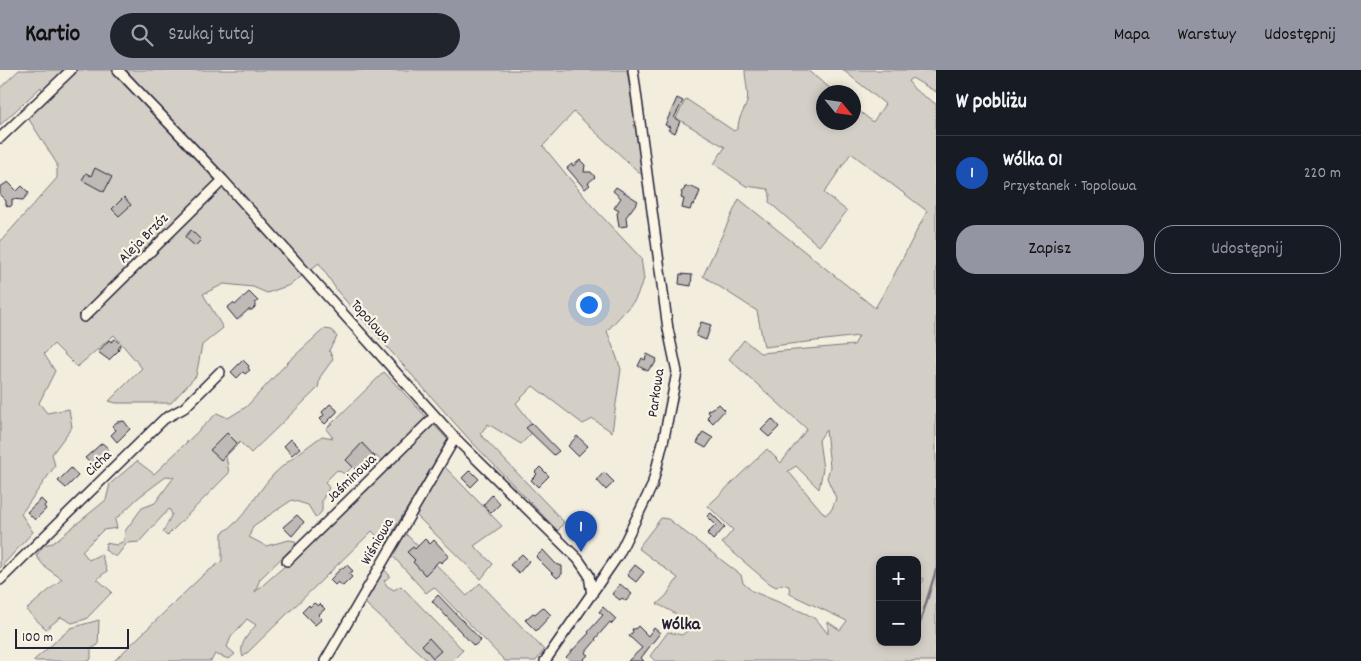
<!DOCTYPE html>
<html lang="pl">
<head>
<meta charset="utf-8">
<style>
  body { margin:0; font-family:Dekko,sans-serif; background:#20242c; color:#f1f3f6 }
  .controls { position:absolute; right:15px; bottom:15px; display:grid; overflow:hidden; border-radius:10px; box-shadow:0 2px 8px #0003 }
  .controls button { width:45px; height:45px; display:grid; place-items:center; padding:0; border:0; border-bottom:1px solid #363941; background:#171b24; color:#f1f3f6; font:25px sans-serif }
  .compass { position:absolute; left:816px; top:15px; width:45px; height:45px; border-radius:50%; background:#171b24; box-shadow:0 2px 8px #0003; rotate:119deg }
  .scale { position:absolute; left:15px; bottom:12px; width:114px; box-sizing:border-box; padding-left:5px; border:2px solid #22223b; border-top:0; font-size:14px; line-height:18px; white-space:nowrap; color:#22223b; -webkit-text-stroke:4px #fcf5e5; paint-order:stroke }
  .you { position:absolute; left:588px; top:234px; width:18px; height:18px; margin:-12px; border:4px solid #fff; border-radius:50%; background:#1a73e8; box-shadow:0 0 0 8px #1a73e833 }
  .badge { display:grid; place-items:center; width:32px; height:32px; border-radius:50%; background:#9495a2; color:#fff; font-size:16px; font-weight:700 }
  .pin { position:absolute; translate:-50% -41px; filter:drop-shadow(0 1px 2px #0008) }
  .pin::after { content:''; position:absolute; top:26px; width:18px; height:15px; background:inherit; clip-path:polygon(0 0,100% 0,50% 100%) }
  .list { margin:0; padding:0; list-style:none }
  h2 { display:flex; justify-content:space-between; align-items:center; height:65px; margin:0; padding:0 20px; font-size:21px }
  h2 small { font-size:16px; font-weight:400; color:#9ea1a6 }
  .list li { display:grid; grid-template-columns:32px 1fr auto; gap:15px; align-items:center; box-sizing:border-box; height:75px; padding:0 20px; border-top:1px solid #363941 }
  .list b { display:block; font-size:19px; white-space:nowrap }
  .list p { margin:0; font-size:16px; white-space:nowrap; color:#9ea1a6 }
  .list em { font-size:16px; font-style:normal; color:#9ea1a6 }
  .actions { display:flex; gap:10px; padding:15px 20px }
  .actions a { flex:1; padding:11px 0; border:1px solid #9495a2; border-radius:20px; text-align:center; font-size:18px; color:#9495a2 }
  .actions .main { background:#9495a2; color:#111 }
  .icon { flex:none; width:28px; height:28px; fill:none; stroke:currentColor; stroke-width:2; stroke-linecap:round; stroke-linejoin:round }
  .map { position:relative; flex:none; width:936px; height:591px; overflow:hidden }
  header { display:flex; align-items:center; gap:30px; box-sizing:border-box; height:70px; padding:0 25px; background:#9495a2; color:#111 }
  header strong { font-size:24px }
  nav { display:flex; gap:28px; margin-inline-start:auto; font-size:18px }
  .search { width:350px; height:45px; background:#20242c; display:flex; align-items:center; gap:12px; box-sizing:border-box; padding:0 18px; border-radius:28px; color:#9ea1a6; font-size:19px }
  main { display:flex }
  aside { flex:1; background:#171b24 }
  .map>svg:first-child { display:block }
  .green { fill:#d4cfc6; stroke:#7b7880; fill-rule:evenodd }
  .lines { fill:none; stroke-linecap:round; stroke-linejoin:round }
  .stream { stroke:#75727b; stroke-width:2.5 }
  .building { fill:#bfbab6; stroke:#22223b }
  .minor-casing { stroke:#22223b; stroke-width:12 }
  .minor { stroke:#fcf5e5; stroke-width:9 }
  .labels { text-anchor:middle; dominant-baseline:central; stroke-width:4.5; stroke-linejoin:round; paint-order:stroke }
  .street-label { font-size:15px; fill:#22223b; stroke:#fcf5e5 }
  .quarter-label { font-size:18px; font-weight:bold; fill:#22223b; stroke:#fcf5e5 }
</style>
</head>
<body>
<header>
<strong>Kartio</strong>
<div class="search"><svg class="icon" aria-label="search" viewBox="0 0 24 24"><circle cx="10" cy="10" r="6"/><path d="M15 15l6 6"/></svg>Szukaj tutaj</div>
<nav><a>Mapa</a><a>Warstwy</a><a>Udostępnij</a></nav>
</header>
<main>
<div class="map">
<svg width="936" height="591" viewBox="0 0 936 591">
  <rect width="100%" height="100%" fill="#f3edde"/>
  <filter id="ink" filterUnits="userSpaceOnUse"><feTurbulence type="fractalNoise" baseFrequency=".02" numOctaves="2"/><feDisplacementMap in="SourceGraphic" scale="10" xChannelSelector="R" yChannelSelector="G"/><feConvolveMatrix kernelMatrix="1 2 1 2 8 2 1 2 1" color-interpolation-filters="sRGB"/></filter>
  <g filter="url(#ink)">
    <path class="green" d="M19,0H627L643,106L574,42L543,76L592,136L641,188L644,209L635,230L607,261L621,299L612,362L593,349L583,354L533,316L516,333L536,359L521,374L488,354L480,364L564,452L558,461L468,368L338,222L319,193L290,215L267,223L253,217L224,214L203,224L223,258L202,275L196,306L171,333H116L109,331L142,298L114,265L77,297L54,274L44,284L55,301L39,333L47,343L69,339L72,357L52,384L55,396L21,444L33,462L0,498V172L57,108V94L25,43L43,25L41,17L0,55V18Z
      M745,0H807L835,22H824V52H854V37L873,52L885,34L843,0H936V22L912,8L908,11L915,20L936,34V591H655L650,586L668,562L682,565L686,562C687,547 669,540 657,534L666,526L678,508L638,478L661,448L668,449L741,505L743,513L752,521L807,544L817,550L828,564V552L840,560L847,551L790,524L789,516L782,514L776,517L769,513L722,473L733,460L708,436L767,379L781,393L807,359L729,289L744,270L760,283L854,275L859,266L764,277L757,241L703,206L739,129L875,238L893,207L927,141L851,83L824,123L847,141L819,176L769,132L770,124L768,119L746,116L714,94L725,77L676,48L686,29L734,61L738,58C738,47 744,42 747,32C749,24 745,9 745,0ZM826,360L830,397L827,408L836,428L832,439L825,445L788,401L796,396L819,419L823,399L819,370ZM880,490H917V506L924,509L922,513H917V572H880Z
      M324,259L332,260L337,267L329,280L333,289L320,307L318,318L251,383L240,372L226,386L229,403L167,466L163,462L172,444L169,439L139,472L127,473L116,487L105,480L106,473L116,475L124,471L125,461L142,438L155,433L174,407L167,406L139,427L115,450L117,458L103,460L82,481L89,490L101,484L107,501L97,509L112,522L86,549L72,553L61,547L46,559L26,540L62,509L45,497L36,486L44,475L53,473L106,430L110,414L137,391L154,404L217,343L228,348L246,337L289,291Z
      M384,302L448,370L385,475L372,461L243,587C238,574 248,565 256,555L247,549L231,567L227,577L235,584L229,589L215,584L211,591H114L203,505L222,491V463C246,449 255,424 273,405C287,391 306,378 322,366L333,368L326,359ZM365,384C376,384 380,388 386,397L311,473L255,522L260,509L296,474L295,471L289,470L266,476L249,467L253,456L292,430L308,435L316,448L322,441V430L329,418L325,412L337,400L345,404Z
      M443,395L502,456L474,476L493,494L481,509L414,443Z
      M403,461L467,526L480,513L544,580L536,591H505L434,517L426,523L391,484Z
      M383,498L390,506L384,511L387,516L394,520L401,516L463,580L452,591H428L366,534L365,527Z
      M99,550L98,575L91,579V589L89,591H33L71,558Z"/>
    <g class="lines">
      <path class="stream" d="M917,563L936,500"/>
    </g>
    <path class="building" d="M677,28L683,31L674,48L680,51L675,63L668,60L670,57L665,55Z
      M580,90L585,95L584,102H591L595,107L588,113L590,115L585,119L567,98L572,94L573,96Z
      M95,98L112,107L104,122L82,110L86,103L91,106Z
      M8,112L17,121L22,116L29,123L23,130L12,129V135L10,137L6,135V131L0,125V117Z
      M616,117L638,131L626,147L627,156L619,157L617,143L619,141L614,138L621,128L613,121Z
      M685,117H692L700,121L696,132H695L694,135L692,134L690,140L682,138L684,129L681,128L682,124L681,122L684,120Z
      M124,127L131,135L119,146L112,139Z
      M191,160L201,170L195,176L185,167Z
      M680,204L692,205L691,216L679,214Z
      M249,222L258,231L255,233V237L252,240H248L237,250L227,238L233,233L235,235Z
      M701,252L711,255L706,270L696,266Z
      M115,269L121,275L118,279L119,280L109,290L98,282L109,270L111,272Z
      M647,284L657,289L653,297L651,296L648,301L638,296L642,288L645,290Z
      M243,290L249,296L248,298L250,300L245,304L243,302L237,308L231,302Z
      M330,334L337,340V342L325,354L320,349L324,345L322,342Z
      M719,334L725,340L713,353L707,347L710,344L707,341Z
      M772,349L779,357L769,367L761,360Z
      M124,351L130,359L117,372L111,365L116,360L112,356L117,352Z
      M532,353L559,381L554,385L526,358Z
      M703,362L713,368L706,378L697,373Z
      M227,363L237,373L221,390L210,380Z
      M577,366L588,376L578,386L568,376Z
      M291,369L300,378L292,385L284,376Z
      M102,373L109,379L93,396L85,388Z
      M362,373L375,387L368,394L366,391L356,400L346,390Z
      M540,397L549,406L538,417L531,410L537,404L535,402Z
      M71,398L78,406L66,418L58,411Z
      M470,400L479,409L471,417L462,408Z
      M604,402L614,412L606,420L597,410Z
      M492,425L500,434L491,443L483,435Z
      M41,429L46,434L44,436L46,439L35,450L27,442Z
      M711,443L725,457L713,470L707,464L716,455L707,446Z
      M297,445L304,452L292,466L283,457Z
      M425,469L430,474L434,470L449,486L441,493L439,491L425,505L413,492L415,490L407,482L413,477L415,479Z
      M543,480L556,494L562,496V504L557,508L536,487Z
      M522,484L529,491L519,503L510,495Z
      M347,495L353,501L349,504L352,507L343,516L338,512L335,515L330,510L342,497L344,498Z
      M635,495L644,502L636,512L627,505Z
      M620,514L632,524L626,531L622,528L620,530L612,524Z
      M438,525L481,570L474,576L432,531Z
      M314,533L318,536L320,534L325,539L318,545L322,549L315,555L302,542L309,535L310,537Z
      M543,537L551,545L536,561L525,550L533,543L535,544Z
      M603,537L616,549L612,554L610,552L595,569L596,570L585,583L588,585L582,591H570L566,587L589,563L588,562L603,545L599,542Z
      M638,556L648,566L654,558L660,563L641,588L644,591H628L642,578L629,566L633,562L632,559H635Z
      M429,568L441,581L433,588L422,575Z"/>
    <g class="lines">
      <g class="minor-casing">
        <path id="minor" d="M118,0L223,110L455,368L578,489L589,505L592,525
          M0,68L71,0
          M84,247L223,110
          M287,491L435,346
          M0,510L164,349L184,338L220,302
          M325,591L455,368
          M545,591L619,484L652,416L664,368L677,302L668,259L633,0"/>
      </g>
      <use href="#minor" class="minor"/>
    </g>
  </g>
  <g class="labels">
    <g class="street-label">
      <text transform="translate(144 169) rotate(-45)">Aleja Brzóz</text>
      <text transform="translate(370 252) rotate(48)">Topolowa</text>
      <text transform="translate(657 323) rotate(-82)">Parkowa</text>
      <text transform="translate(99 394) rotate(-44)">Cicha</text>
      <text transform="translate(352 409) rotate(-44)">Jaśminowa</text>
      <text transform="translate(378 472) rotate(-60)">Wiśniowa</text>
    </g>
    <g class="quarter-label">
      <text x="681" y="555">Wólka</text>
    </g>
  </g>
</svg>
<div class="controls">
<button>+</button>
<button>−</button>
</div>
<svg class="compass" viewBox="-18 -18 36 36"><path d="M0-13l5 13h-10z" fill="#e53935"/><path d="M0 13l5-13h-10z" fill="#9ea1a6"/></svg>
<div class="scale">100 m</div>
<div class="you"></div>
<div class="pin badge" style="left:581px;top:482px;background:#1a4fb4">1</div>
</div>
<aside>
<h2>W pobliżu<small></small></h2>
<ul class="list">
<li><span class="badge" style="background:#1a4fb4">1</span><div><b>Wólka 01</b><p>Przystanek · Topolowa</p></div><em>220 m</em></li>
</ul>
<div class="actions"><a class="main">Zapisz</a><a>Udostępnij</a></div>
</aside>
</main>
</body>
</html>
